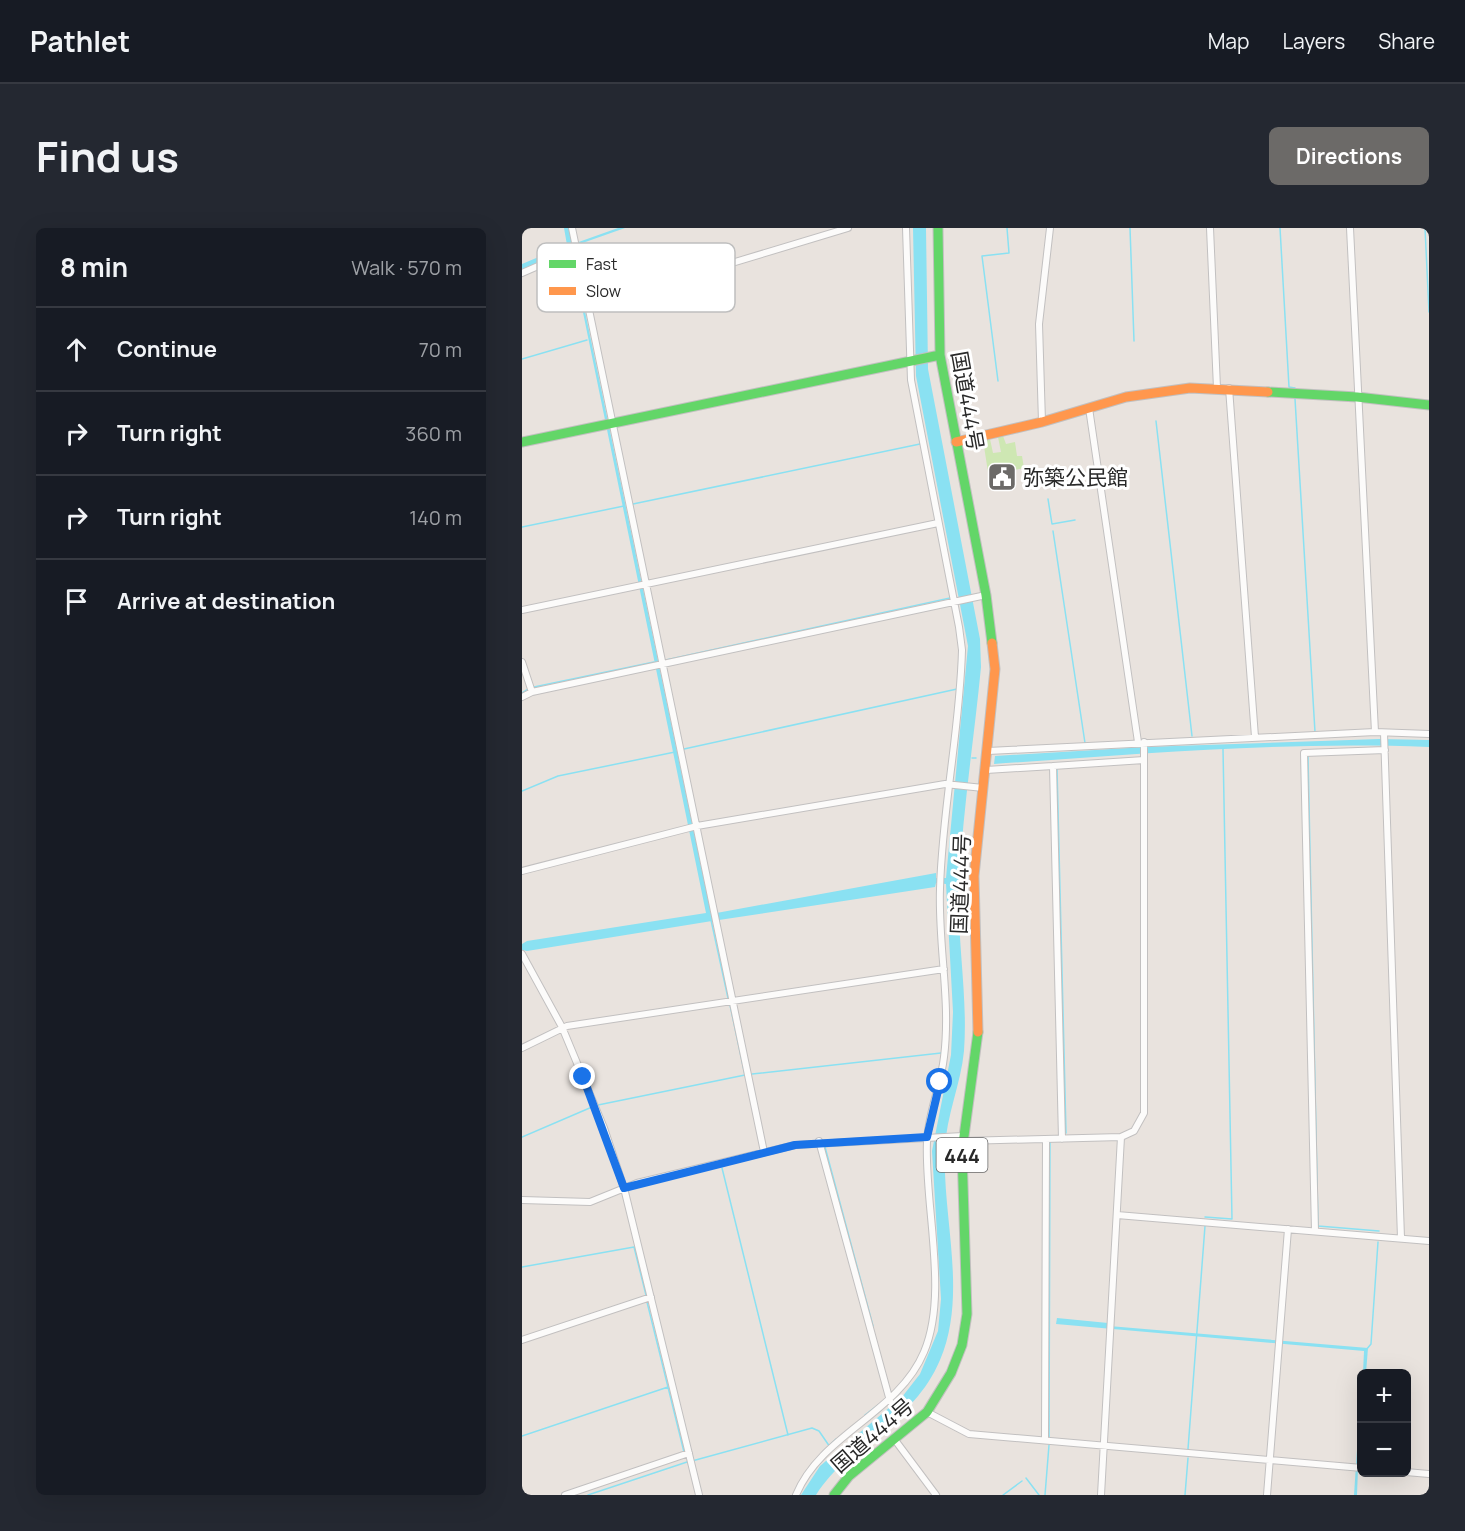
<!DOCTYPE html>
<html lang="en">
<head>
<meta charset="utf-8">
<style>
  body { margin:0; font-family:Manrope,"Noto Sans JP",sans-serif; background:#242831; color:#f1f3f6 }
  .controls { position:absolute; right:18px; bottom:18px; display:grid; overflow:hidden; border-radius:9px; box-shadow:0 6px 24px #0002 }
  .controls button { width:54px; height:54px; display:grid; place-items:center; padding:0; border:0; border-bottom:2px solid #363941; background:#171b24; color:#f1f3f6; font:30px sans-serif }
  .stop { position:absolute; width:18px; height:18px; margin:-14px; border:4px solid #1a73e8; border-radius:50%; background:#fff }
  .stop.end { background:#1a73e8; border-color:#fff; box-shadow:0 2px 6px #0008 }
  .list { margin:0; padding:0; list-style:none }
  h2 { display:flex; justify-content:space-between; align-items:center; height:78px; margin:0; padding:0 24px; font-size:26px }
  h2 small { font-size:20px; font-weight:400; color:#9ea1a6 }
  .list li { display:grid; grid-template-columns:39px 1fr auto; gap:18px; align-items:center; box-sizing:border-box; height:84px; padding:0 24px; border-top:2px solid #363941 }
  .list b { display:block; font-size:22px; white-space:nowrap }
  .list em { font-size:20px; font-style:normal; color:#9ea1a6 }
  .icon { flex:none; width:33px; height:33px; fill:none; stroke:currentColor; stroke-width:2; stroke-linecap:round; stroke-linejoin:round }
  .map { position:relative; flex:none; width:907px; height:1267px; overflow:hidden; border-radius:9px }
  header { display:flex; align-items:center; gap:36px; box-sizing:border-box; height:84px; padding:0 30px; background:#171b24; border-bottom:2px solid #363941 }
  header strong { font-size:28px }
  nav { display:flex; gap:33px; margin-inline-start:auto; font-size:21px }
  .intro { display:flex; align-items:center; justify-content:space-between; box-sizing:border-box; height:144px; padding:0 36px }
  h1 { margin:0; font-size:42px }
  .button { padding:15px 27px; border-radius:9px; background:#6c6a68; color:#fff; font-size:21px; font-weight:700 }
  main { display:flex; gap:36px; padding:0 36px }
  aside { flex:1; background:#171b24; border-radius:9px; box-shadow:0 6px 24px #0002 }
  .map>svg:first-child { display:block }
  .green { fill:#cee7b3 }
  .water { fill:#8ae1f2 }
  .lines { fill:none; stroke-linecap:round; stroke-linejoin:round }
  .stream { stroke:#8ae1f2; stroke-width:1.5 }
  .street-casing { stroke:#c2c0c0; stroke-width:8 }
  .fast-casing { stroke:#c2c0c0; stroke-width:11 }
  .slow-casing { stroke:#c2c0c0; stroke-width:11 }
  .street { stroke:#fcfbfa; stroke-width:6 }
  .fast { stroke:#63d668; stroke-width:9 }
  .slow { stroke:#ff974d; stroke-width:9 }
  .route { stroke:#1a73e8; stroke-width:8 }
  .labels { text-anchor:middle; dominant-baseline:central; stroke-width:6; stroke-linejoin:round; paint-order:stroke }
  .shield { fill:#fff; stroke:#696969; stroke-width:1.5 }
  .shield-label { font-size:20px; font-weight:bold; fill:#292929 }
  .street-label { font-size:21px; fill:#292929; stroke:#fff }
  .poi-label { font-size:21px; fill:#292929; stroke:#fff; text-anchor:start }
  .key { fill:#fff; stroke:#bfbfbf; stroke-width:1.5 }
  .key-label { font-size:16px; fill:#292929 }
</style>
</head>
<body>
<header>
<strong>Pathlet</strong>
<nav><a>Map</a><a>Layers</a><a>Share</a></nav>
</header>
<div class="intro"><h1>Find us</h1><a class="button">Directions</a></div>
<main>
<aside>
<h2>8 min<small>Walk · 570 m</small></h2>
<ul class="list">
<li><svg class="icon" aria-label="ahead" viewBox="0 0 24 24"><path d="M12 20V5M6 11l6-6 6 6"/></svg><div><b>Continue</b></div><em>70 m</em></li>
<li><svg class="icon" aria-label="right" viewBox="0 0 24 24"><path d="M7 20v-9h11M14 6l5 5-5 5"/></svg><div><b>Turn right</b></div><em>360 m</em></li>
<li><svg class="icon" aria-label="right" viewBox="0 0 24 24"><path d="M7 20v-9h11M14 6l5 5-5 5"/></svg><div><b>Turn right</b></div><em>140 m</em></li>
<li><svg class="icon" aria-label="arrive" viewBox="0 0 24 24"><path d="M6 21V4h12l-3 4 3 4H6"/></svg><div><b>Arrive at destination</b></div></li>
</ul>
</aside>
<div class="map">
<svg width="907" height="1267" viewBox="0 0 907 1267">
  <rect width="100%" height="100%" fill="#e9e3de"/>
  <path class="green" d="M481,208L484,216L493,214L495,228H500L502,240L480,245L479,241L466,244L461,212L468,211L471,225L479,224L476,209Z"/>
  <path class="water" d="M42,0H47L51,16L96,0H103L52,18L51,26L189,686L414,645V650H424L446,418L394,148L391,0H404L406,141L458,411L459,439C452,512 440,586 437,660C435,714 446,768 442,823C439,856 424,888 423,921C420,990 446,1066 418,1132C391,1196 329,1213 294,1267H279L298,1238L380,1169L398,1146L416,1103L419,1071L410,923L429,827L431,784L424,656L414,655L413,659L197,692V690L190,693L5,723L0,722V716L5,713L184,685L48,21L0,41V36L45,17Z
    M857,511L907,512V519C762,513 616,526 472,536L473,528L623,519Z
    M535,1090L586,1095L587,1098L846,1120L844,1145H841L842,1123L534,1096Z
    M839,1161L835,1267H832Z"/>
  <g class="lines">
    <path class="stream" d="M608,0L612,113
      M758,0L767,159L773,160
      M903,0L907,84
      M0,131L65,112
      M476,153L460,28L487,25L485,0
      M773,171L793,504
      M634,193L670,508
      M526,271L530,296L553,292
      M111,276L398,216
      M0,299L102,278
      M531,303L563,515
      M144,432L428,370
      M12,459L132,434
      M0,465L6,461
      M162,521L435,461
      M786,529L796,998L857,1003
      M450,530H454
      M535,541L544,905
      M0,563L36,548L153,524
      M189,692L206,770
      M230,846L419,825
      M76,877L223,847L208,777
      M0,909L70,879
      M303,919L351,1098
      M200,940L266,1207
      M683,989L710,991L701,521
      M0,1039L112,1019L124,1067
      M125,1074L162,1224
      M844,1122L849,1116L856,1014
      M343,1187L356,1177
      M0,1208L146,1159
      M527,1209L528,914
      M307,1218L314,1211
      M666,1221L683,998
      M170,1233L290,1200L297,1203L308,1219
      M504,1250L517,1267
      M66,1267L165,1234
      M481,1267L500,1253
      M523,1267L527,1217
      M663,1267L666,1230"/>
    <g class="street-casing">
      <path id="street" d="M50,0L242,924
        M688,0L695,160
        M828,0L853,504
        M0,45L55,21
        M67,78L326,0
        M707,160L733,509
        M567,180L616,514
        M520,194L517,96L528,0
        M0,382L416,295
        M0,434L10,464
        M0,469L10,464L464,367
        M862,505L879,1010
        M466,523L853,504L907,506
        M531,538L622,532
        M464,542L531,538L540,911
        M0,643L175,598L423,556L461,560
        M0,726L40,799L82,900L102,960L177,1267
        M0,820L45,798L422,741
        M297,913L368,1173
        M441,913L599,909L612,903L622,885V514
        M0,972L68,974L115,955L273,917L441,908
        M595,987L907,1013
        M793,1003L782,525L863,522
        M0,1112L129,1069
        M405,1184L447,1206L840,1240
        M373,1212L414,1267
        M523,1212L524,911
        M884,1244L907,1246
        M43,1267L167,1225
        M274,1267C299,1206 376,1186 402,1124C427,1065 402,977 405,913C406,885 419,857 422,829C429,773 416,717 418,661C420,581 438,502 440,422L437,399L389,152L384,0
        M579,1267L599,909
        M745,1267L766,1001"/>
    </g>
    <g class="fast-casing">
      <path id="fast" d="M416,0L418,127L464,367L470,415
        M746,164L835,169L907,177
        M0,214L418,127
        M312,1267L327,1248L405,1184L429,1145L440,1117L445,1086L440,923L456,804"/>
    </g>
    <g class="slow-casing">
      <path id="slow" d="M434,214L520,194L604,169L668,160L746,164
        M456,804L452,648L473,441L470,415"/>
    </g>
    <use href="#street" class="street"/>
    <use href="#fast" class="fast"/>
    <use href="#slow" class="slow"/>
  </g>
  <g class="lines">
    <path class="route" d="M61,849L102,960L273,917L405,909L418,854"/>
  </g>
  <defs>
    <g id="civic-square" transform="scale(1.5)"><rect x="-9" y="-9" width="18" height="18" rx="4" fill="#6c6a68" stroke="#fff"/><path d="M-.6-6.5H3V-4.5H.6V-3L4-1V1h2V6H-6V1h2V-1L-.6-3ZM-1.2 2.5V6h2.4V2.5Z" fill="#fff"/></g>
  </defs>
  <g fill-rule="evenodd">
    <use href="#civic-square" x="480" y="249"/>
  </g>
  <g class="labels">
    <rect class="shield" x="414.5" y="910" width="51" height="34" rx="4.5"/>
    <g class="shield-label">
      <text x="440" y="927">444</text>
    </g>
    <g class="street-label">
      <text transform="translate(446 173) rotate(80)">国道444号</text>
      <text transform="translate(438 656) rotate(-88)">国道444号</text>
      <text transform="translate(350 1207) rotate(-41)">国道444号</text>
    </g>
    <g class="poi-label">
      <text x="501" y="249">弥築公民館</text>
    </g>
  </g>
  <rect x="15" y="15" width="198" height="69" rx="9" class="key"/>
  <rect x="27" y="32" width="27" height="8" fill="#63d668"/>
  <rect x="27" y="59" width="27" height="8" fill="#ff974d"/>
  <g class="key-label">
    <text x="64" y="42">Fast</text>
    <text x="64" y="69">Slow</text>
  </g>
</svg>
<div class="controls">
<button>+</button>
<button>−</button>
</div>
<div class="stop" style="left:418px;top:854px"></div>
<div class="stop end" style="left:61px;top:849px"></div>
</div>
</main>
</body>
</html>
